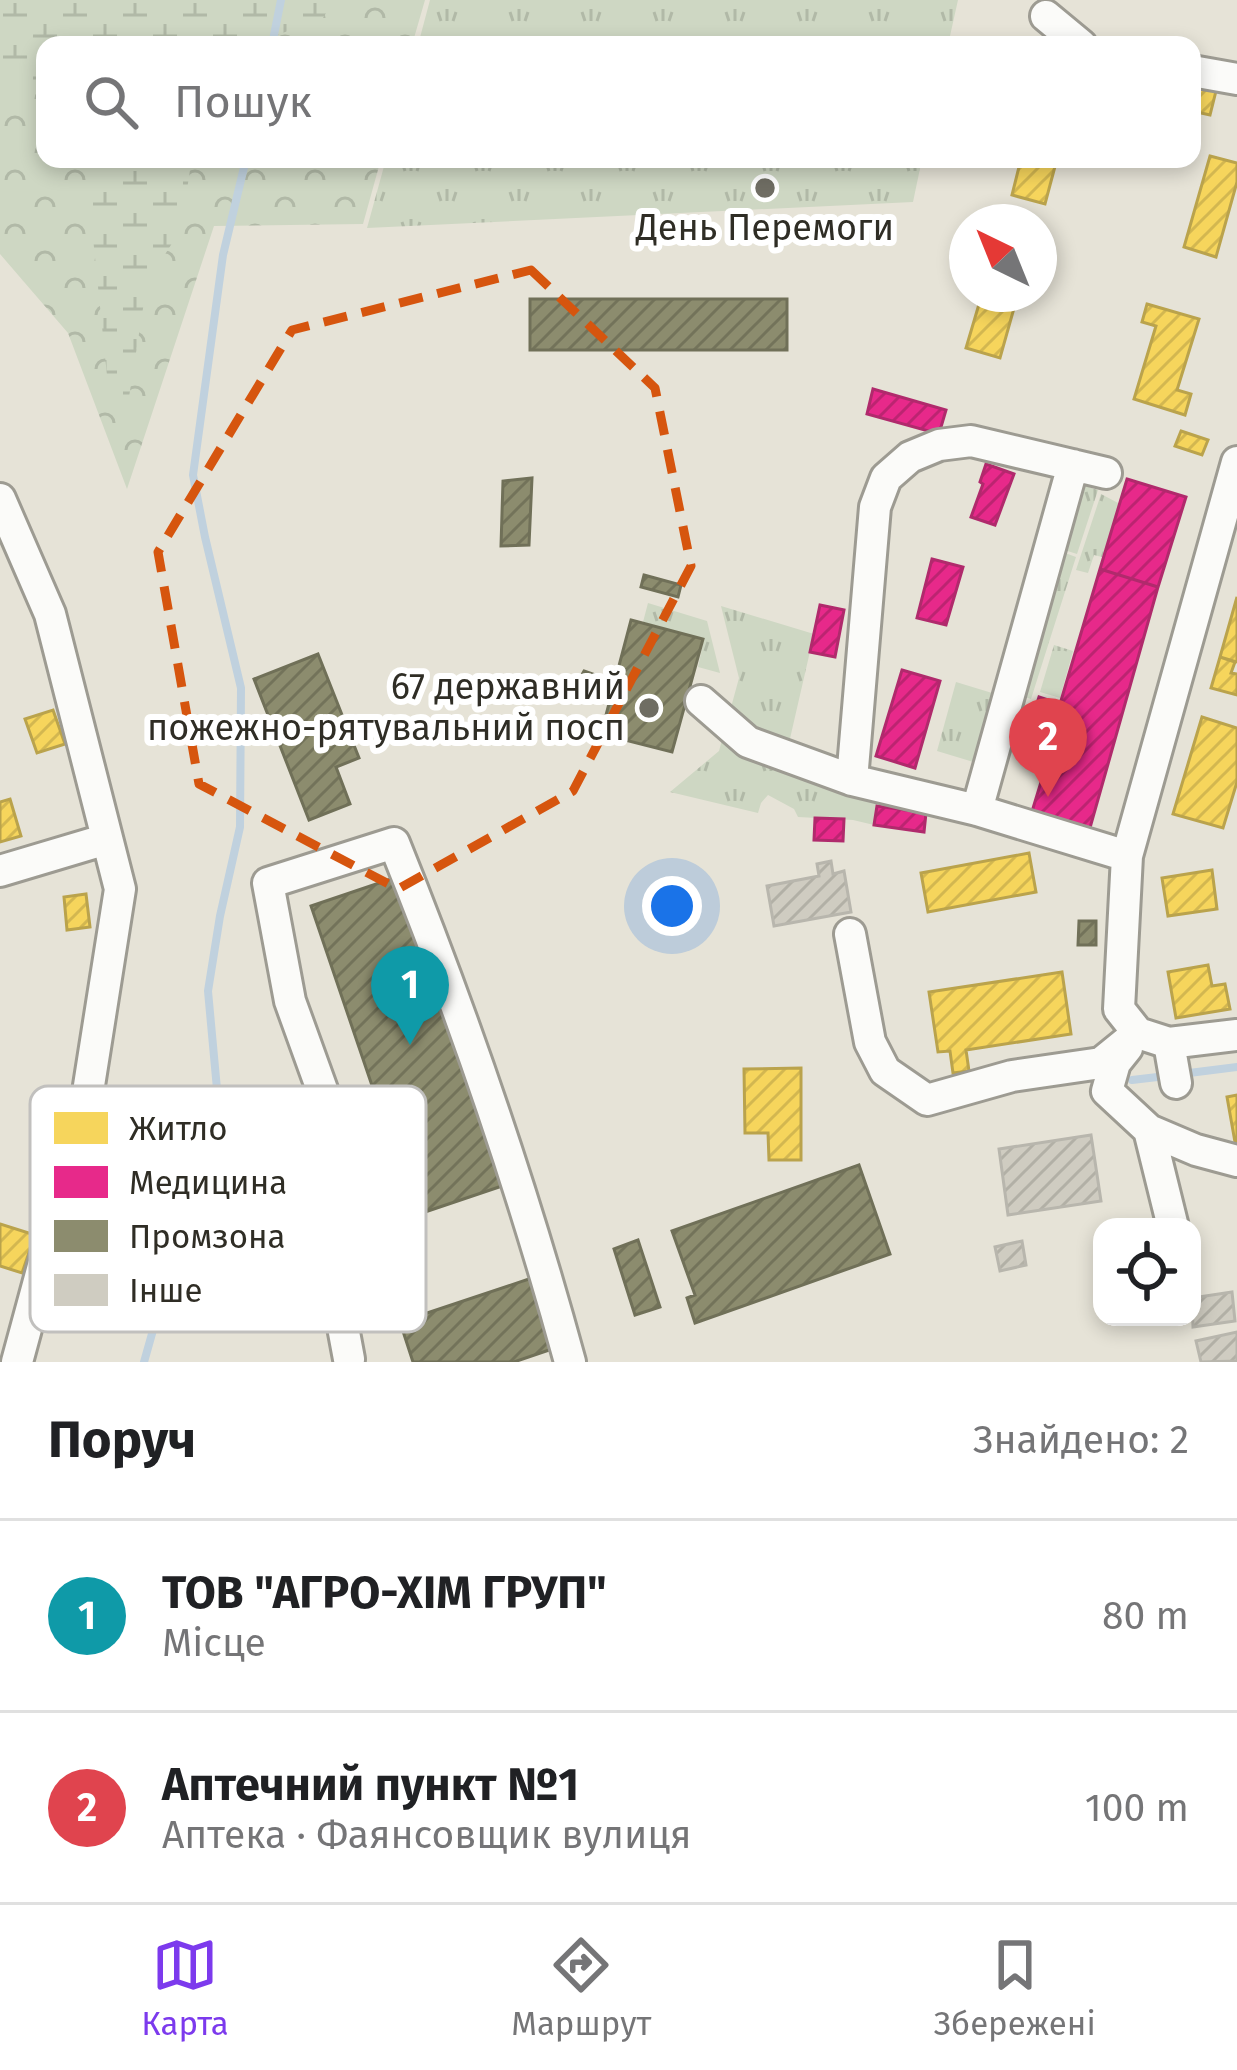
<!DOCTYPE html>
<html lang="uk">
<head>
<meta charset="utf-8">
<style>
  body { margin:0; font-family:"Fira Sans",sans-serif; background:#f6f6f6; color:#202124 }
  .controls { position:absolute; right:36px; bottom:36px; display:grid; overflow:hidden; border-radius:24px; box-shadow:0 6px 18px #0003 }
  .controls button { width:108px; height:108px; display:grid; place-items:center; padding:0; border:0; border-bottom:3px solid #e0e0e0; background:#fff; color:#202124; font:60px sans-serif }
  .compass { position:absolute; left:949px; top:204px; width:108px; height:108px; border-radius:50%; background:#fff; box-shadow:0 6px 18px #0003; rotate:317deg }
  .you { position:absolute; left:672px; top:906px; width:42px; height:42px; margin:-30px; border:9px solid #fff; border-radius:50%; background:#1a73e8; box-shadow:0 0 0 18px #1a73e833 }
  .badge { display:grid; place-items:center; width:78px; height:78px; border-radius:50%; background:#7c3aed; color:#fff; font-size:39px; font-weight:700 }
  .pin { position:absolute; translate:-50% -99px; filter:drop-shadow(0 3px 6px #0008) }
  .pin::after { content:''; position:absolute; top:63px; width:42px; height:36px; background:inherit; clip-path:polygon(0 0,100% 0,50% 100%) }
  .list { margin:0; padding:0; list-style:none }
  h2 { display:flex; justify-content:space-between; align-items:center; height:156px; margin:0; padding:0 48px; font-size:51px }
  h2 small { font-size:39px; font-weight:400; color:#757577 }
  .list li { display:grid; grid-template-columns:78px 1fr auto; gap:36px; align-items:center; box-sizing:border-box; height:192px; padding:0 48px; border-top:3px solid #e0e0e0 }
  .list b { display:block; font-size:45px; white-space:nowrap }
  .list p { margin:0; font-size:39px; white-space:nowrap; color:#757577 }
  .list em { font-size:39px; font-style:normal; color:#757577 }
  .icon { flex:none; width:66px; height:66px; fill:none; stroke:currentColor; stroke-width:2; stroke-linecap:round; stroke-linejoin:round }
  .map { position:relative; flex:none; width:1237px; height:1362px; overflow:hidden }
  .search { position:absolute; background:#fff; box-shadow:0 6px 18px #0003; left:36px; right:36px; top:36px; height:132px; display:flex; align-items:center; gap:30px; box-sizing:border-box; padding:0 42px; border-radius:24px; color:#757577; font-size:45px }
  .sheet { height:540px; background:#fff }
  nav { display:flex; justify-content:space-around; align-items:center; box-sizing:border-box; height:168px; border-top:3px solid #e0e0e0; background:#fff; font-size:33px; color:#757577 }
  nav a { display:grid; justify-items:center; gap:6px }
  nav .on { color:#7c3aed }
  .map>svg:first-child { display:block }
  .grass { fill:url(#grass-tufts) }
  .forest { fill:url(#forest-crowns) }
  .wetland { fill:url(#wetland-marsh) }
  .homes { fill:url(#homes-hatch); stroke:#baa34c; stroke-width:3 }
  .health { fill:url(#health-hatch); stroke:#b02a6c; stroke-width:3 }
  .industry { fill:url(#industry-hatch); stroke:#707058; stroke-width:3 }
  .lines { fill:none; stroke-linecap:round; stroke-linejoin:round }
  .stream { stroke:#c0d1de; stroke-width:8 }
  .building { fill:url(#building-hatch); stroke:#b8b6ad; stroke-width:3 }
  .minor-casing { stroke:#9d9b92; stroke-width:36 }
  .minor { stroke:#fbfbf9; stroke-width:30 }
  .marked { fill:none; stroke:#d6550e; stroke-width:9; stroke-dasharray:24 15; stroke-linejoin:round }
  .poi-dot { fill:#6f6d63; stroke:#fff; stroke-width:4.5 }
  .labels { text-anchor:middle; dominant-baseline:central; stroke-width:12; stroke-linejoin:round; paint-order:stroke }
  .poi-label { font-size:36px; fill:#2f2d25; stroke:#fff }
  .key { fill:#fff; stroke:#c1c0be; stroke-width:3 }
  .key-label { font-size:33px; fill:#2f2d25 }
</style>
</head>
<body>
<div class="map">
<svg width="1237" height="1362" viewBox="0 0 1237 1362">
  <defs>
    <pattern id="grass-tufts" width="24" height="20" patternUnits="userSpaceOnUse" patternTransform="scale(3)"><rect width="24" height="20" fill="#ced7c3"/><path d="M3 7l-1-3M5 7V3M7 7l1-3M15 17l-1-3M17 17v-4M19 17l1-3" fill="none" stroke="#b1b9a7"/></pattern>
    <pattern id="forest-crowns" width="20" height="18" patternUnits="userSpaceOnUse" patternTransform="scale(3)"><rect width="20" height="18" fill="#ced7c3"/><path d="M2 6a3 3 0 1 1 6 0M12 15a3 3 0 1 1 6 0" fill="none" stroke="#b1b9a7"/></pattern>
    <pattern id="wetland-marsh" width="20" height="14" patternUnits="userSpaceOnUse" patternTransform="scale(3)"><rect width="20" height="14" fill="#ced7c3"/><path d="M1 5h8M5 5V1M11 12h8M15 12V8" fill="none" stroke="#b1b9a7"/></pattern>
    <pattern id="homes-hatch" width="6" height="6" patternUnits="userSpaceOnUse" patternTransform="scale(3)"><rect width="6" height="6" fill="#f6d55c"/><path d="M-1 1l2-2M0 6l6-6M5 7l2-2" fill="none" stroke="#d3b750"/></pattern>
    <pattern id="health-hatch" width="6" height="6" patternUnits="userSpaceOnUse" patternTransform="scale(3)"><rect width="6" height="6" fill="#e7298a"/><path d="M-1 1l2-2M0 6l6-6M5 7l2-2" fill="none" stroke="#bc2471"/></pattern>
    <pattern id="industry-hatch" width="6" height="6" patternUnits="userSpaceOnUse" patternTransform="scale(3)"><rect width="6" height="6" fill="#8c8c6e"/><path d="M-1 1l2-2M0 6l6-6M5 7l2-2" fill="none" stroke="#73735a"/></pattern>
    <pattern id="building-hatch" width="6" height="6" patternUnits="userSpaceOnUse" patternTransform="scale(3)"><rect width="6" height="6" fill="#cfccc1"/><path d="M-1 1l2-2M0 6l6-6M5 7l2-2" fill="none" stroke="#b2b0a6"/></pattern>
  </defs>
  <rect width="100%" height="100%" fill="#e6e3d7"/>
  <path class="grass" d="M430,0H958L948,45H418Z
    M386,159H922L913,202L367,228Z
    M1082,485L1098,490L1077,554L1058,548Z
    M1101,494L1120,504L1102,557L1094,555L1088,573L1076,570Z
    M1057,550L1076,557L1031,699L1015,694Z
    M648,603L707,621L720,673L698,667L704,639L643,622Z
    M721,606L814,634L789,743L752,734L730,711L739,678Z
    M1054,645L1073,651L1060,698L1040,692Z
    M956,682L1002,696L980,764L937,751Z
    M722,740L877,800L874,825L853,820L798,817L794,809L768,795L761,803L758,813L670,792L719,751Z"/>
  <path class="forest" d="M0,0H425L412,45H45V159H381L363,224L214,226L127,489L68,333L0,254Z"/>
  <path class="wetland" d="M0,0H334L323,18L250,45H45V93L0,81Z
    M85,159H194L190,170L181,229L147,283L129,397L109,395Z"/>
  <path class="homes" d="M1192,86L1216,91L1210,115L1192,111Z
    M1210,156L1237,163V182L1216,257L1184,247Z
    M1021,159H1057L1045,204L1012,195Z
    M982,294H1018L1000,358L966,348Z
    M1147,304L1199,319L1177,390L1191,394L1185,415L1134,399L1156,326L1142,322Z
    M1181,431L1208,440L1202,455L1175,446Z
    M1237,597V662L1220,657Z
    M1220,657L1235,662L1231,673L1237,674V695L1211,688Z
    M53,710L65,744L37,753L25,719Z
    M1202,717L1237,728V782L1223,828L1173,814Z
    M10,799L21,836L0,842V802Z
    M1029,853L1036,892L928,912L921,873Z
    M1212,870L1217,909L1168,916L1162,878Z
    M86,894L90,927L67,930L64,897Z
    M1208,965L1212,986L1225,984L1230,1009L1176,1018L1168,972Z
    M1062,972L1071,1034L966,1050L969,1071L953,1073L950,1051L938,1052L929,992Z
    M801,1068V1160H769L768,1133H745L744,1069Z
    M1237,1095V1142H1235L1227,1097Z
    M0,1224L35,1235L22,1273L0,1266Z"/>
  <path class="health" d="M873,389L946,410L939,434L867,414Z
    M986,464L1014,474L995,525L971,517L983,484L980,482Z
    M1127,479L1186,497L1158,587L1100,569Z
    M932,559L963,567L946,625L917,618Z
    M1100,569L1158,587L1088,835L1030,818L1056,733L1030,725L1039,697L1060,704Z
    M820,605L844,610L835,657L810,652Z
    M902,670L940,681L915,768L876,756Z
    M877,806L926,813L924,832L874,825Z
    M815,818L844,819L843,841L814,840Z"/>
  <path class="industry" d="M530,299H787V350H530Z
    M532,478L529,545L501,546L503,481Z
    M644,575L681,585L678,597L641,587Z
    M631,620L703,639L672,752L601,734Z
    M318,654L359,758L336,767L350,804L309,820L254,679Z
    M584,671L604,678L600,695L575,687Z
    M403,875L508,1184L416,1215L311,906Z
    M1079,921H1096V945H1078Z
    M859,1165L890,1254L695,1323L687,1298L695,1295L672,1231Z
    M638,1240L660,1307L635,1315L614,1249Z
    M535,1277L558,1347L514,1362H413L400,1322Z"/>
  <g class="lines">
    <path class="stream" d="M272,45L281,0
      M1181,1074L1237,1067
      M1132,1080L1166,1076
      M144,1362L218,1100L208,991L220,916L240,827L241,688L205,537L193,475L223,255L246,159"/>
  </g>
  <path class="building" d="M831,861L833,874L844,871L851,912L774,926L767,886L819,876L817,864Z
    M1091,1135L1101,1201L1008,1215L999,1149Z
    M1022,1241L1026,1265L1000,1271L995,1247Z
    M1232,1292L1235,1321L1193,1327L1192,1298Z
    M1237,1332V1361L1201,1362L1196,1341Z"/>
  <g class="lines">
    <g class="minor-casing">
      <path id="minor" d="M1046,16L1081,45
        M1192,71L1237,79
        M0,499L50,614L120,889L85,1111L17,1362
        M701,701L748,742L852,780L977,810L1127,856
        M852,780L875,507L886,478L910,457L939,445L971,441L1106,473
        M977,810L1073,465
        M0,871L107,839
        M850,934L870,1042L885,1071L927,1100L1012,1076L1101,1063L1138,1033
        M1138,1033L1119,1009L1127,856L1237,462
        M1138,1033L1169,1043L1237,1035
        M1169,1043L1176,1083
        M1127,1048L1115,1063L1107,1091L1149,1130L1173,1227
        M1149,1130L1196,1150L1237,1161
        M349,1359L343,1327L380,1261L358,1214L342,1145L290,1001L268,883L394,843C462,1012 522,1186 570,1362"/>
    </g>
    <use href="#minor" class="minor"/>
  </g>
  <path class="marked" d="M531,270L655,388L691,566L573,791L398,889L199,784L158,552L292,330Z"/>
  <g class="poi-dot">
    <circle cx="765" cy="188" r="12"/>
    <circle cx="649" cy="708" r="12"/>
  </g>
  <g class="labels">
    <g class="poi-label">
      <text x="765" y="228">День Перемоги</text>
      <text x="625" y="687" text-anchor="end">67 державний<tspan x="625" dy="41">пожежно-рятувальний посп</tspan></text>
    </g>
  </g>
  <rect x="30" y="1086" width="396" height="246" rx="18" class="key"/>
  <rect x="54" y="1112" width="54" height="32" fill="#f6d55c"/>
  <rect x="54" y="1166" width="54" height="32" fill="#e7298a"/>
  <rect x="54" y="1220" width="54" height="32" fill="#8c8c6e"/>
  <rect x="54" y="1274" width="54" height="32" fill="#cfccc1"/>
  <g class="key-label">
    <text x="129" y="1140">Житло</text>
    <text x="129" y="1194">Медицина</text>
    <text x="129" y="1248">Промзона</text>
    <text x="129" y="1302">Інше</text>
  </g>
</svg>
<div class="controls">
<button><svg class="icon" aria-label="locate" viewBox="0 0 24 24"><circle cx="12" cy="12" r="6"/><path d="M12 2v4M12 18v4M2 12h4M18 12h4"/></svg></button>
</div>
<svg class="compass" viewBox="-18 -18 36 36"><path d="M0-13l5 13h-10z" fill="#e53935"/><path d="M0 13l5-13h-10z" fill="#757577"/></svg>
<div class="you"></div>
<div class="pin badge" style="left:410px;top:1045px;background:#0f9aa8">1</div>
<div class="pin badge" style="left:1048px;top:797px;background:#e0444e">2</div>
<div class="search"><svg class="icon" aria-label="search" viewBox="0 0 24 24"><circle cx="10" cy="10" r="6"/><path d="M15 15l6 6"/></svg>Пошук</div>
</div>
<section class="sheet">
<h2>Поруч<small>Знайдено: 2</small></h2>
<ul class="list">
<li><span class="badge" style="background:#0f9aa8">1</span><div><b>ТОВ &quot;АГРО-ХІМ ГРУП&quot;</b><p>Місце</p></div><em>80 m</em></li>
<li><span class="badge" style="background:#e0444e">2</span><div><b>Аптечний пункт №1</b><p>Аптека · Фаянсовщик вулиця</p></div><em>100 m</em></li>
</ul>
</section>
<nav>
<a class="on"><svg class="icon" aria-label="map" viewBox="0 0 24 24"><path d="M3 6l6-2 6 2 6-2v14l-6 2-6-2-6 2zM9 4v14M15 6v14"/></svg>Карта</a>
<a><svg class="icon" aria-label="directions" viewBox="0 0 24 24"><path d="M12 3l9 9-9 9-9-9zM9 14v-3h6M13 9l2 2-2 2"/></svg>Маршрут</a>
<a><svg class="icon" aria-label="saved" viewBox="0 0 24 24"><path d="M7 4h10v16l-5-4-5 4z"/></svg>Збережені</a>
</nav>
</body>
</html>
